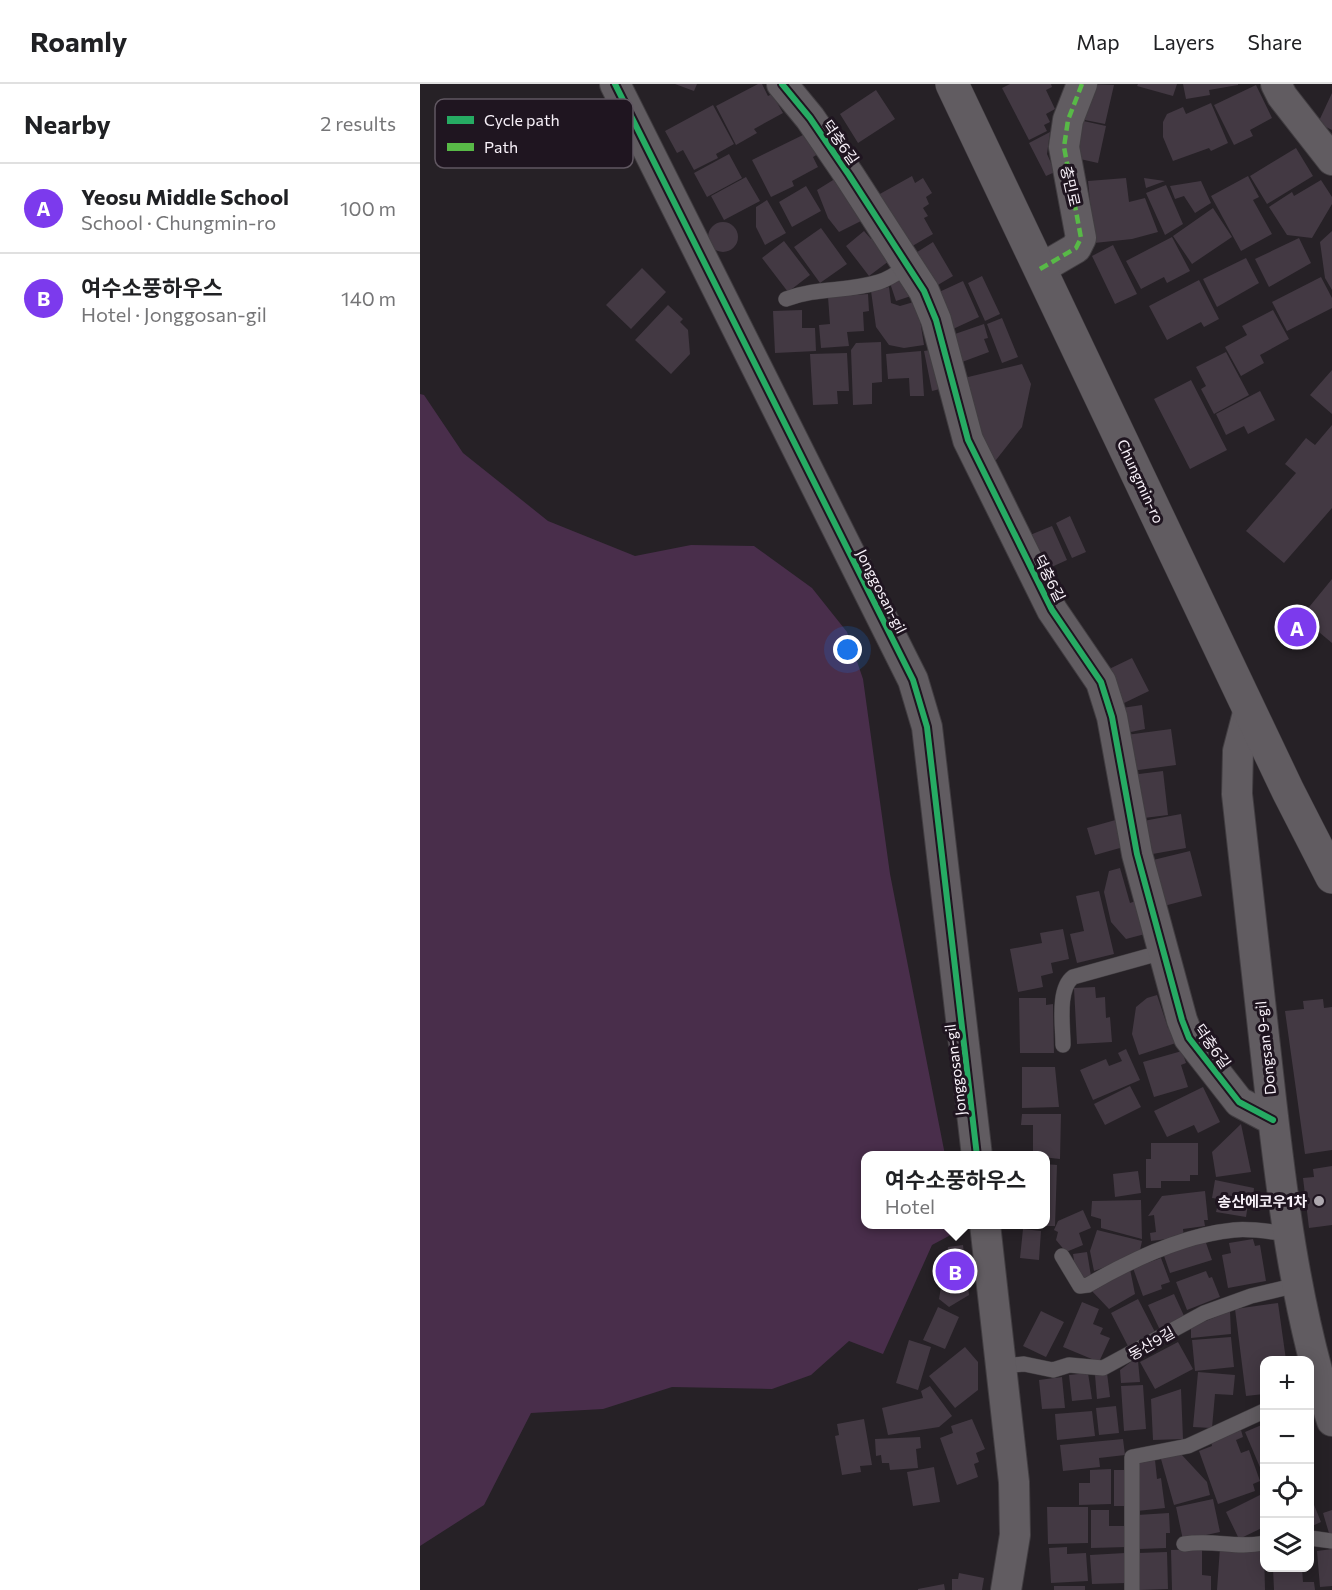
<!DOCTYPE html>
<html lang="en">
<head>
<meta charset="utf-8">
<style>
  body { margin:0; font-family:Commissioner,"Noto Sans KR",sans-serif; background:#f2f2f2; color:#202124 }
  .controls { position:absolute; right:18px; bottom:18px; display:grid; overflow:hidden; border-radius:12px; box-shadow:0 3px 15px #0003 }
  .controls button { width:54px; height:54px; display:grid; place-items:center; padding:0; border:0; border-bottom:2px solid #e0e0e0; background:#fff; color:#202124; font:30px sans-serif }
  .you { position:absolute; left:428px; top:566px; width:21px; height:21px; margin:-15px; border:4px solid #fff; border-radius:50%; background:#1a73e8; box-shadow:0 0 0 9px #1a73e833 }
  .badge { display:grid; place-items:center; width:39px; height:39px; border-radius:50%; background:#7c3aed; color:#fff; font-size:20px; font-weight:700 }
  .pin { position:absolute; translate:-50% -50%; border:3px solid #fff; box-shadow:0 2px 6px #0006 }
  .popup { position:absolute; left:441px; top:1067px; width:189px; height:78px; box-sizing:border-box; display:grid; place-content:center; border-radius:12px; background:#fff; filter:drop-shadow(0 2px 4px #0005); font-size:20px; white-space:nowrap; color:#757577 }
  .popup b { font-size:22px; color:#202124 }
  .popup::after { content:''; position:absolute; left:50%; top:100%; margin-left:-12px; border:12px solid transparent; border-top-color:#fff }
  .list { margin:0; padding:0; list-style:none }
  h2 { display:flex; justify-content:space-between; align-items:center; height:78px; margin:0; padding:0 24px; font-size:26px }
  h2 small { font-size:20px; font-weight:400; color:#757577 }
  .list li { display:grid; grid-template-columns:39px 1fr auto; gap:18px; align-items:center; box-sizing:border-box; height:90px; padding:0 24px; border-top:2px solid #e0e0e0 }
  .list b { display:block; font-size:22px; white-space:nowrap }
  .list p { margin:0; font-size:20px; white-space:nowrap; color:#757577 }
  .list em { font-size:20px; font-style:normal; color:#757577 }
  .icon { flex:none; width:33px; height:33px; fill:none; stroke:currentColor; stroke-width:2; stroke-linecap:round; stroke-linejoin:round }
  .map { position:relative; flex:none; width:912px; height:1506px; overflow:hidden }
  header { display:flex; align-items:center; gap:36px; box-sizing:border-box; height:84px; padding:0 30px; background:#fff; border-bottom:2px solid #e0e0e0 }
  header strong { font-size:28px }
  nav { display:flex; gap:33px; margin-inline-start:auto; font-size:21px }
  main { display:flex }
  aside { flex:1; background:#fff }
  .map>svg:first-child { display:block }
  .green { fill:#492e4b }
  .building { fill:#433943 }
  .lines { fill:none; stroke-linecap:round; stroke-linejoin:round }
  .service-casing { stroke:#413d41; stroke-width:16 }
  .minor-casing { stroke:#413d41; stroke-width:32 }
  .tertiary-casing { stroke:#413d41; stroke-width:34 }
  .service { stroke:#615c61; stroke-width:15 }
  .minor { stroke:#615c61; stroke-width:30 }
  .tertiary { stroke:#615c61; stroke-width:33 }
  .quiet { stroke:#58b947; stroke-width:4.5; stroke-dasharray:9 4.5; stroke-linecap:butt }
  .cycleway-casing { stroke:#1f1520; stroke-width:10 }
  .cycleway { stroke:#26ab63; stroke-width:6 }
  .poi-dot { fill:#aea8af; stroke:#1f1520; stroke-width:2 }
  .labels { text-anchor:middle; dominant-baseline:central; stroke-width:6; stroke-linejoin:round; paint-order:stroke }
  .street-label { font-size:15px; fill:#f8f1f9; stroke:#1f1520 }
  .poi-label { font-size:15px; font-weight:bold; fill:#f8f1f9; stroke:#1f1520; text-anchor:end }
  .key { fill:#1f1520; stroke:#605761; stroke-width:1.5 }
  .key-label { font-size:16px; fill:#f8f1f9 }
</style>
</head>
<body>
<header>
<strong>Roamly</strong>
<nav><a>Map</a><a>Layers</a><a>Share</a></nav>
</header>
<main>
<aside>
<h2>Nearby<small>2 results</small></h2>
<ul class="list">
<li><span class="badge">A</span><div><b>Yeosu Middle School</b><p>School · Chungmin-ro</p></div><em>100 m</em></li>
<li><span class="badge">B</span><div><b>여수소풍하우스</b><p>Hotel · Jonggosan-gil</p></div><em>140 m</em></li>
</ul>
</aside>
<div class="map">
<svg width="912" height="1506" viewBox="0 0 912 1506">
  <rect width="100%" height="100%" fill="#262126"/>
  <path class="green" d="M0,310L4,311L43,369L128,437L215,472L271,461L334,462L392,504L427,548L443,595L470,790L525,1071L445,1072V1140L539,1141L540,1146L512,1161L463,1270L429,1257L391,1291L352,1305L252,1303L183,1325L111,1329L64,1421L0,1462Z"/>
  <path class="building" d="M255,0H277L274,7Z
    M338,0H342L348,12L352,10L363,29L334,45L337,49L316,61L296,22Z
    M590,0H631L632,3L626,6L635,25L626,30L630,38L624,41L627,47L609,56L582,4Z
    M667,0L694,1L685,40L660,35Z
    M718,0H757L753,12L717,2Z
    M763,0H818V1L789,6L790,11L766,15Z
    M836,1L852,34L830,46L833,52L814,61L794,21Z
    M456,6L475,35L438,59L420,30Z
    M912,9V46L898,39Z
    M791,19L808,59L791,67L789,64L753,77L743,53V38L747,30L763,23L766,30Z
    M293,21L314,60L296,70L298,74L274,86L263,66L257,69L245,47Z
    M659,36L686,42L678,79L651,73Z
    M630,48L627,70L635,88L626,92L609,59Z
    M387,49L398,70L393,73L398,83L372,97L374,102L351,113L332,76Z
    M876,64L893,92L847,120L830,92Z
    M309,70L322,94L287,113L274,89Z
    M492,92L495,99L503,94L512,109L506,113L509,120L503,124L508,132L504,134L513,150L489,164L458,111Z
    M828,92L839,113L833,116L852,150L821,167L791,112Z
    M326,93L340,117L304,136L291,112Z
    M418,93L441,137L419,148L408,134L397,106Z
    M706,94L709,118L725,114L738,148L712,155L674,159L668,97Z
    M724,94L745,97L726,104Z
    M901,96L912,113V120L892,154L867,151L849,123L872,108L874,112Z
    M781,97L791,119L775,129L764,112L755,115L750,102Z
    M746,101L763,140L745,151L726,109Z
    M386,102L401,127L372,143L359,118Z
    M347,116L366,149L345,161L336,143V123Z
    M793,124L812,153L772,180L753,152Z
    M288 153a15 15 0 1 1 30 0a15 15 0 1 1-30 0Z
    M401,144L427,180L400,199L374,163Z
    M444,147L451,155L455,151L473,174L449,192L426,162Z
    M912,147V206L905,194L900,158Z
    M752,153L770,187L747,199L744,193L721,205L706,177Z
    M879,154L891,179L849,203L835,175Z
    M364,157L390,191L368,208L342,174Z
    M513,158L533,192L511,205L491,172Z
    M693,161L717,210L695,220L672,172Z
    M826,174L839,199L797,223L783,195Z
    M222,184L246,208L211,245L186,221Z
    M562,192L580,230L565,237L548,199Z
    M901,193L912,214V224L867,247L852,218Z
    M485,194L491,212L476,217L470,199Z
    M779,196L799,235L784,243L781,238L747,256L729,222Z
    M543,197L559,233L533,245L517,209Z
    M469,203L471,219L480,222L497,217L504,261L484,264L469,261L456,243L451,207Z
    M448,210L449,227L443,228L444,247L427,248L429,262L401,264L399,241L410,240L408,213Z
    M248,221L263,235L260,238L268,246L270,270L251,290L215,256Z
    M382,226V244H395L396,267L355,269L353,227Z
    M853,226L869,255L840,271L844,279L821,292L805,263L827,251L822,242Z
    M582,234L598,273L582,279L567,240Z
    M564,240L568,254L564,255L569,268L542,278L532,251Z
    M461,258L462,298L452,299V320L433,321L431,266L436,259Z
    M517,265L524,304L512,307L504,267Z
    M501,267L504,312H490L489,294L468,295L466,270Z
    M806,268L829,311L794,330L781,305L786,302L776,283Z
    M427,269L429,307H417L418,320L393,321L390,270Z
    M602,280L611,300L602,343L576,376H569L544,294Z
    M912,286V330L890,311Z
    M771,296L807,366L770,385L734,315Z
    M840,307L855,336L828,350L824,342L806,351L796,330Z
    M912,341V424L864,479L826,447L876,389L865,380L886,354L895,361Z
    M650,432L666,468L652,474L636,439Z
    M632,442L647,476L625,486L610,451Z
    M912,495V559L881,533Z
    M712,574L729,607L702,620L685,587Z
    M722,621L725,645L706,649L702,624Z
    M751,645L756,681L711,687L706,651Z
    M743,687L748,731L716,735L711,691Z
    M761,730L766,764L727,771L718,738Z
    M699,735L707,762L675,771L667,744Z
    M770,767L782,812L740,823L729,777Z
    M700,784L710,819L716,817L725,850L706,855L691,838L684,808L689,787Z
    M679,807L694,870L657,879L650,850L664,847L656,812Z
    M643,845L649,875L631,879L633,889L621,892L623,903L598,908L590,865L622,859L620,849Z
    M675,903L676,914L685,913L686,934L690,933L692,958L657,960L654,904Z
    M737,911L748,944L754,942L759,958L719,971L712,950L716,923L727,914Z
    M599,914H626V921L633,920L634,969H600Z
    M903,915L904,924L912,923V1066L885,1070L865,927L884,925L883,917Z
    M706,965L720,996L673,1016L660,986L686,975L689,982L702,977L698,969Z
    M762,967L766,979L761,981L768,1003L734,1013L723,978Z
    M602,983H635L639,1023L602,1024Z
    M710,1002L721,1023L685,1041L674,1020Z
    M783,1003L800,1038L778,1049L774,1041L747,1053L734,1027Z
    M602,1030H641L640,1075L613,1072V1041H601Z
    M821,1040L831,1088L796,1093L792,1068Z
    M731,1059H778V1091H770V1097H741V1104H726V1075H731Z
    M625,1080L637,1081L635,1142H625Z
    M912,1082V1141L889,1144L883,1094L894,1093L893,1085Z
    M718,1087L721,1109L695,1113L693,1090Z
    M795,1096L834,1104L833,1114H829L826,1133L796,1128L799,1115L792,1114Z
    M785,1107L788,1136H784L785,1142L763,1145L764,1153L731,1157L730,1149L736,1148L734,1131L728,1132L742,1112Z
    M721,1116L722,1155L681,1144V1135L671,1132L672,1117Z
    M663,1126L671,1144L659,1149L663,1161L646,1168L636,1156L638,1148L634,1146L638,1137Z
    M603,1145L621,1147L619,1176L600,1174Z
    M677,1146L722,1157L719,1171L674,1187L670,1167Z
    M833,1155L835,1162L840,1161L846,1197L808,1204L802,1171L811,1169L809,1159Z
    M785,1156L792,1176L750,1189L743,1169Z
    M543,1161L549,1211L529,1223L519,1215L528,1163Z
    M667,1168L671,1192L657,1195L653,1170Z
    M741,1174L750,1198L741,1201L742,1205L723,1212L713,1184Z
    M710,1185L715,1210L689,1225L671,1206Z
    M786,1187L789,1194L792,1193L800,1213L767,1226L756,1198Z
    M754,1210L765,1234L740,1246L728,1221Z
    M718,1215L736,1250L709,1264L691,1229Z
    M662,1218L679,1225L673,1240L683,1244L680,1250L690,1254L679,1278L643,1263Z
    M858,1219L866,1276H844V1310L826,1312L815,1225Z
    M518,1223L539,1233L525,1265L503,1256Z
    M621,1227L644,1238L626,1273L603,1262Z
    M810,1227L811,1250L771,1254V1243Z
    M811,1253L814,1283L775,1287L772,1256Z
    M489,1256L511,1263L498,1306L476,1299Z
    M758,1258L773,1285L735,1305L720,1278Z
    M545,1263L558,1278V1306L535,1324L509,1292Z
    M712,1277H718L720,1298L701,1299L700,1286Z
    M778,1288L815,1291L813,1311L795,1310L792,1344L773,1343Z
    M668,1289L672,1315L652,1317L649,1291Z
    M687,1289L690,1313L677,1315L675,1291Z
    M642,1293L645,1324L622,1325L619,1296Z
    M723,1301L726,1345L704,1347L701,1302Z
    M510,1302L532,1332L519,1343L468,1351L462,1324L503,1314L501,1307Z
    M761,1305L763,1355L733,1356L731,1315Z
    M696,1322L699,1349L679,1351L676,1324Z
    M672,1327L675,1352L637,1356L635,1330Z
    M444,1335L452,1381L440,1382L441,1388L422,1391L415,1352L419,1351L417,1340Z
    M552,1335L565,1365L556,1369L559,1378L554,1380L558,1393L537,1401L520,1354L533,1349L531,1342Z
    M844,1340V1387L842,1388L825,1348Z
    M821,1346L823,1353L816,1356L821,1369L829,1366L840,1397L833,1400L835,1407L798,1420L779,1367L792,1362L791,1357Z
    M500,1353L501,1364L496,1365L498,1384L470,1386L469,1379H462L461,1371L456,1372L455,1355Z
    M703,1355L705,1371L679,1374L680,1383L643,1387L640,1361Z
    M761,1370L787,1398L790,1411L754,1421L741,1375Z
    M735,1376L737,1395L741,1394L745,1424L717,1427L715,1380Z
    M514,1383L520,1418L493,1422L487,1388Z
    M691,1385V1420L659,1421V1399H670V1386Z
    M694,1386H708V1422H694Z
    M844,1409V1443L819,1455L806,1428Z
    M890,1411L901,1438L890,1443Z
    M793,1415L800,1448L763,1456L756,1423Z
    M627,1423H668V1459L628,1460Z
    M671,1426H689V1442H706L707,1463L671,1464Z
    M912,1426V1456H911L903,1429Z
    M749,1429L750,1449H746V1464L719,1465L717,1431Z
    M647,1463V1470L666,1469L668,1497L631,1499L629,1464Z
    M800,1463L844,1465L845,1506H797Z
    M782,1465V1491L791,1492V1506H752L751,1466Z
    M912,1465V1502L900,1503L897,1467Z
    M747,1468L748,1505L719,1506L718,1469Z
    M705,1469L706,1499L672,1500L670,1471Z
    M853,1484H882L883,1498H894L895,1506H854Z
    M539,1489L564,1494L562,1506H532V1495H538Z
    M524,1500L525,1506H498V1505Z
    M634,1502H665V1506H634Z"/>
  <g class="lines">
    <g class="service-casing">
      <path id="service" d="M366,215C398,203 427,208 459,198C469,195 479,188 488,182
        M643,961C643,942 637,905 653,893L743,868
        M642,1172L660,1202L668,1201C711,1176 763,1151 814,1146C831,1144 851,1148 869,1150
        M581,1282L604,1280L633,1286L649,1281L683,1284L784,1229L831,1212L877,1201
        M890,1454L912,1457
        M764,1460C794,1455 815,1465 844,1459
        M712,1506V1373L768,1362L844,1327"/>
    </g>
    <g class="minor-casing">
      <path id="minor" d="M195,0L493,596L507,643L557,1072
        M362,0L390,34L429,91L504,207L516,236L548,356L632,526L681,598L692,633L717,770L762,936L769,954L819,1018L853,1036
        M856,0L862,12L912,76
        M620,185L656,164L661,154L644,63L648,36L662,0
        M829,625L818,667L817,710C827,803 838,896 848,989C861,1106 875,1224 912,1337
        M565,1140L594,1398L595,1451L586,1506"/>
    </g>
    <g class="tertiary-casing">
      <path id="tertiary" d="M532,0L868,707L912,793"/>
    </g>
    <use href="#service" class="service"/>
    <use href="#minor" class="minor"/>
    <use href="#tertiary" class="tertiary"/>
    <path class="quiet" d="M620,185L656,164L661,154L644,63L648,36L662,0"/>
    <g class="cycleway-casing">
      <path id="cycleway" d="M195,0L493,596L507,643L557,1072
        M362,0L390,34L429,91L504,207L516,236L548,356L632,526L681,598L692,633L717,770L762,936L769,954L819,1018L853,1036"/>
    </g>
    <use href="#cycleway" class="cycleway"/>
  </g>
  <circle class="poi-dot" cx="899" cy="1117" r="6"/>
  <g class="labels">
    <g class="street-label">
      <text transform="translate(421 58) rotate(55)">덕충6길</text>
      <text transform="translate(651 102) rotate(77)">충민로</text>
      <text transform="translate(721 397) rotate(65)">Chungmin-ro</text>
      <text transform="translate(630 494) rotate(63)">덕충6길</text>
      <text transform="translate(462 507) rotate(63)">Jonggosan-gil</text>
      <text transform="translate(793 962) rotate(55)">덕충6길</text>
      <text transform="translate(845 964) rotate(-96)">Dongsan 9-gil</text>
      <text transform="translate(535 986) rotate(-97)">Jonggosan-gil</text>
      <text transform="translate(731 1259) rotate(-30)">동산9길</text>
    </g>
    <g class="poi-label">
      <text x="887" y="1117">송산에코우1차</text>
    </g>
  </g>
  <rect x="15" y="15" width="198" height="69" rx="9" class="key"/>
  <rect x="27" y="32" width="27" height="8" fill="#26ab63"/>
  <rect x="27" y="59" width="27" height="8" fill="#58b947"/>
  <g class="key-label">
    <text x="64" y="42">Cycle path</text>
    <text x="64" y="69">Path</text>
  </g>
</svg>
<div class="controls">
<button>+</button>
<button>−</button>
<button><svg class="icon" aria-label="locate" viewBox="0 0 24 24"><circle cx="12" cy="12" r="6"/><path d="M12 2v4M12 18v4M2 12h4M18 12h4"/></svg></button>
<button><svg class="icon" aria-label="layers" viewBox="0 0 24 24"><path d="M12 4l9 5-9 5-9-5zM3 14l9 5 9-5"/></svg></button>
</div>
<div class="you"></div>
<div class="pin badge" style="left:877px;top:543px">A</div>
<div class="pin badge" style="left:535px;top:1187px">B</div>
<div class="popup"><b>여수소풍하우스</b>Hotel</div>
</div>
</main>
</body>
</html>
